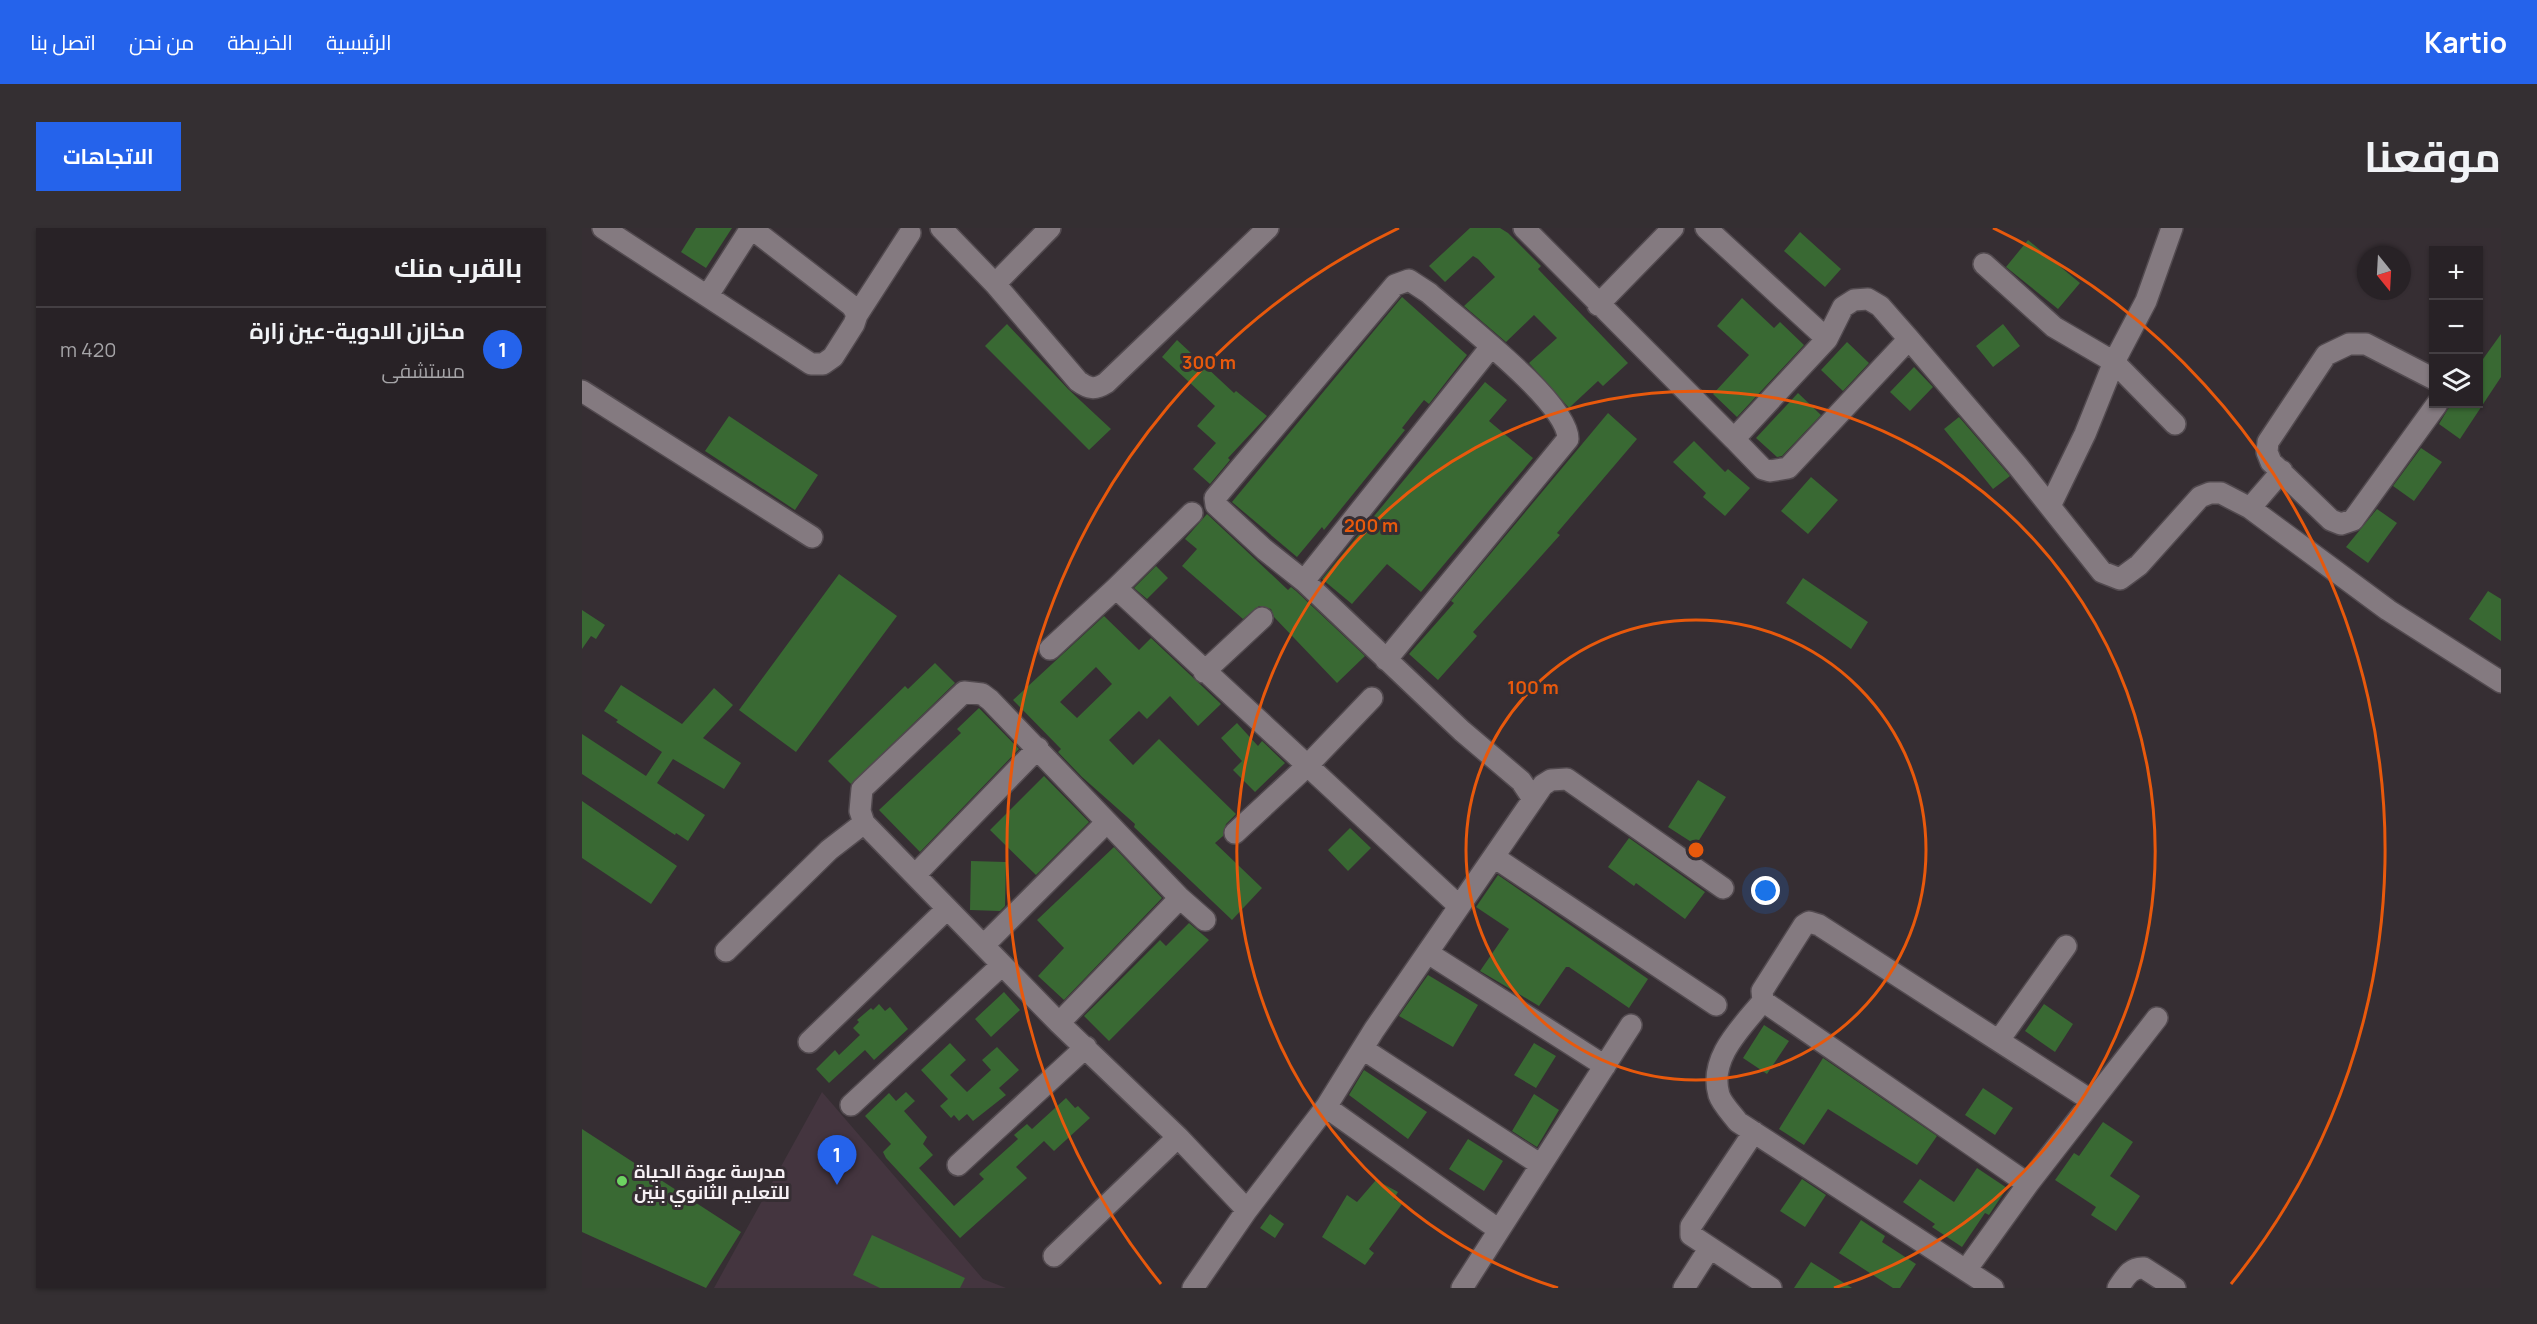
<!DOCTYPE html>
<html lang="ar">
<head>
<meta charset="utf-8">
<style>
  body { margin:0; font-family:Manrope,Cairo,sans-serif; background:#342f32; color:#f1f3f6; direction:rtl }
  .controls { position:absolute; right:18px; top:18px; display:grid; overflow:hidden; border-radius:0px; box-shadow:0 2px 4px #0004 }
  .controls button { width:54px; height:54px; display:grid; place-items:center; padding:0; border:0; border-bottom:2px solid #443f43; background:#282226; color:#f1f3f6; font:30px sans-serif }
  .compass { position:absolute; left:1775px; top:18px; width:54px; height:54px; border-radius:50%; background:#282226; box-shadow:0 2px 4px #0004; rotate:162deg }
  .you { position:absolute; left:1184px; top:663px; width:21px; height:21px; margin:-15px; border:4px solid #fff; border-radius:50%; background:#1a73e8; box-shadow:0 0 0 9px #1a73e833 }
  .badge { display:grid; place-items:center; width:39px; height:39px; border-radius:50%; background:#2563eb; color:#fff; font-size:20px; font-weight:700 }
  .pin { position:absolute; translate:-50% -50px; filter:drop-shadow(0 2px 3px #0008) }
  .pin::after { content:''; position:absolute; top:32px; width:21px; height:18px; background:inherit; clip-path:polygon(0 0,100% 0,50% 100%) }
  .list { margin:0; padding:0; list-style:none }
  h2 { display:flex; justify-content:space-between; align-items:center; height:78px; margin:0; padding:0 24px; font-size:26px }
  h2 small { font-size:20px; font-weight:400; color:#a5a4a7 }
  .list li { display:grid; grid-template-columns:39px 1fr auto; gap:18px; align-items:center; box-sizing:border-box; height:84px; padding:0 24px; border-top:2px solid #443f43 }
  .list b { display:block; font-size:22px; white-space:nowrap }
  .list p { margin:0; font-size:20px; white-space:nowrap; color:#a5a4a7 }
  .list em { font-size:20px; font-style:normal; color:#a5a4a7 }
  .icon { flex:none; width:33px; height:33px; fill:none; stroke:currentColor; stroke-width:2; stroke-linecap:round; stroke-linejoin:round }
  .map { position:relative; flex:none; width:1919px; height:1060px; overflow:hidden; direction:ltr; border-radius:0px }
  header { display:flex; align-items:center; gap:36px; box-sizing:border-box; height:84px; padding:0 30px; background:#2563eb; color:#fff }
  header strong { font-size:28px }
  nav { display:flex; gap:33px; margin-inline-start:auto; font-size:21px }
  .intro { display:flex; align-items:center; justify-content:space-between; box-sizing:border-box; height:144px; padding:0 36px }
  h1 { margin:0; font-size:42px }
  .button { padding:15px 27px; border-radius:0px; background:#2563eb; color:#fff; font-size:21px; font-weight:700 }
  main { display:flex; gap:36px; padding:0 36px }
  aside { flex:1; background:#282226; border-radius:0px; box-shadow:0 2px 4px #0004 }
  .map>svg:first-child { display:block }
  .built { fill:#44353f }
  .building { fill:#396933; fill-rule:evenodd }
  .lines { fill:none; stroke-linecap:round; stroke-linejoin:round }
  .minor-casing { stroke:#524a4f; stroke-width:24 }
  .minor { stroke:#847a80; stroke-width:21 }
  .ring { fill:none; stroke:#e8590c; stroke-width:3 }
  .poi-dot { fill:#6dd361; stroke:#362e33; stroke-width:2 }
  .labels { text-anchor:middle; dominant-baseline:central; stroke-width:6; stroke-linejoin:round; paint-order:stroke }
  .poi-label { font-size:18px; font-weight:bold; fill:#f6f0f4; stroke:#362e33; text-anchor:start }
  .centre { fill:#e8590c; stroke:#362e33; stroke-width:3 }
  .ring-label { font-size:18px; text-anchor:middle; font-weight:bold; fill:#e8590c; stroke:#362e33; stroke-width:6; stroke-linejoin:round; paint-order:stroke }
</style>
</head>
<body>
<header>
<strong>Kartio</strong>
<nav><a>الرئيسية</a><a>الخريطة</a><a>من نحن</a><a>اتصل بنا</a></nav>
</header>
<div class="intro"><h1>موقعنا</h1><a class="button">الاتجاهات</a></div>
<main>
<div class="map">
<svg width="1919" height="1060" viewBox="0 0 1919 1060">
  <rect width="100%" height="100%" fill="#362e33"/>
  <path class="built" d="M240,864L401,1051L424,1060H132Z"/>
  <path class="building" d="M114,0H150L124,40L99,24Z
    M888,0H918L926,5L959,38L956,41L1046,135L1021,158L1016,153L987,180L947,135L975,110L952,87L924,114L882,78L913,49L896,31L891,28L863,54L847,38Z
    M1218,4L1259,41L1243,59L1202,23Z
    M1446,12L1498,55L1476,81L1424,39Z
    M820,69L885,127L847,176L842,172L820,200L823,202L742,302L740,299L715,329L650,274Z
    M1160,70L1192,100L1198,94L1222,117L1155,189L1131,166L1167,127L1135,98Z
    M425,96L486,161L529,201L507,222L403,118Z
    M1421,96L1438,118L1411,139L1394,118Z
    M1919,106V149L1878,211L1857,196L1869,176H1896V138Z
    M595,112L652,165L654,163L685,188L646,230L648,232L628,256L611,241L634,215L615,198L633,178L580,129Z
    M1265,114L1287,135L1261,163L1239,142Z
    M1332,139L1351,159L1328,183L1308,164Z
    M903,154L925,172L907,193L951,230L839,364L805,336L770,376L740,351Z
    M1216,165L1239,187L1200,228L1195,229L1174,210Z
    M1026,185L1055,211L975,305L978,307L891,404L895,408L856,452L827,426L872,375L869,373Z
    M147,188L236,247L213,282L123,223Z
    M1377,189L1428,248L1411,261L1362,201Z
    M1112,213L1143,244L1146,241L1168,260L1143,288L1121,269L1124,265L1091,234Z
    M1839,220L1860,234L1832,273L1811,258Z
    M1229,249L1256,272L1226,306L1199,283Z
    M1795,281L1815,295L1786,335L1764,319Z
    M625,286L706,362L709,359L714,363L783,428L755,455L692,389L689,381L677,378L661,391L600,338L615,321L603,311Z
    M574,338L586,350L565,371L552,360Z
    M257,346L315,388L214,524L157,482Z
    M1221,350L1286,394L1269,421L1204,375Z
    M1906,363L1919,371V413L1887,391Z
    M0,382L23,397L14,411L9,408L0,421Z
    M522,388L557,422L569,410L639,476L616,498L588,468L565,491L557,483L527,512L551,537L577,511L654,586L644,596L641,608L633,615L680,660L650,692L552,599L553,596L500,549L476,524L479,521L431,472ZM514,439L530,456L495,490L478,474Z
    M353,435L373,455L269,556L246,533L323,458L326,461Z
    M39,457L100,496L132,460L151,477L121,510L159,535L142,561L91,531L75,555L123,587L106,613L94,605L93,607L0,546V506L64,548L80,524L34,494L36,492L22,483Z
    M397,480L437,521L338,624L297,582L379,505L375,501Z
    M655,495L676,518L680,513L703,535L673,564L651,542L660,533L639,510Z
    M462,548L507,594L454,647L408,602Z
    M1116,552L1144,569L1114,617L1086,599Z
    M0,573L95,638L69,676L0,630Z
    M768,600L789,620L766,643L746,622Z
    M1047,610L1123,664L1103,691L1054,655L1052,658L1026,639Z
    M532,619L580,670L482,772L456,748L482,720L455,692Z
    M389,633L424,634L423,678L418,683L388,682Z
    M916,647L1066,751L1047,780L987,739H984L957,778L898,743L927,701L894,679Z
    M607,695L627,712L527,813L502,788L578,712L584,718Z
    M846,747L896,777L871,819L817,788Z
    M422,764L438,782L409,809L393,791Z
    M297,776L303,783L308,779L326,801L292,832L283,822L247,855L234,841L253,822L257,827L278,807L271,800L277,794L275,792L289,780L291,782Z
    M1462,776L1491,796L1473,824L1443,803Z
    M1182,797L1207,813L1185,846L1161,830Z
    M368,815L384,832L368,847L385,864L409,842L400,832L415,819L437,842L417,860L424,867L391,893L385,886L377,893L372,887L369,890L358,878L366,871L339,842Z
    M952,815L974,828L954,860L932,847Z
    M1241,830L1355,908L1335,937L1246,881L1222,917L1197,901Z
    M782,842L845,884L826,911L767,867Z
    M1401,860L1431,880L1413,907L1383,887Z
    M324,864L333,873L322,883L345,909L341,916L351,927L337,940L372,978L402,951L397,946L436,911L432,907L445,896L450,901L484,870L493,880L496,878L508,890L472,923L462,913L434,939L445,950L378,1010L304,930L301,924L309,916L283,888L307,865L314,873Z
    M952,866L977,882L955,919L930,903Z
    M1521,894L1551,914L1528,948L1558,968L1534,1003L1509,987L1514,979L1473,952L1492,925L1497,928Z
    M0,901L159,1004L124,1060L0,1004Z
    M886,911L921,933L902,963L867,941Z
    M1395,940L1425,960L1407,987L1403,985L1380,1019L1350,999L1353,996L1321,974L1338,951L1372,974Z
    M1220,951L1244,967L1223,999L1198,983Z
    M794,952L816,964L812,971L820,976L787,1021L792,1025L783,1037L740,1009L765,967L775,974Z
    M688,986L702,996L693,1010L678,1000Z
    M1279,992L1303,1008L1300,1014L1334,1036L1318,1060H1311L1257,1025Z
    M290,1007L383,1050L378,1060H298L271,1047Z
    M1229,1034L1270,1060H1212Z"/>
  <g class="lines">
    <g class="minor-casing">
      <path id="minor" d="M21,0L229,136H241L251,129L272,96L275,87L270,78L169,0
        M359,0L413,56L496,153C507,161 513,162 524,155L686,0
        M942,0L1152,211L1245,111L1261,79L1272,72L1286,71L1298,78L1327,111L1435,237L1520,344L1538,351L1557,337L1618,269L1628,265H1639L1668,280L1806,382L1919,454
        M1124,0L1245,111
        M1402,36L1472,99L1532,134L1593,196
        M413,56L468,0
        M126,67L169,0
        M1016,77L1091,0
        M275,87L328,5
        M1852,151L1784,116H1767L1744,127L1686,214L1685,224L1689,234L1749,292L1759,296L1771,292L1855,176
        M0,163L230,309
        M1152,211L1181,241L1188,243L1206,240L1327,111
        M1468,278L1503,206L1532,134L1564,73L1590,0
        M1668,280L1700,243
        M610,285L534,360L877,678
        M722,353L908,120
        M468,421L534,360
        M804,432L986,211C986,174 877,92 847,65L827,52L813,57L633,270L634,277L683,322L722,353L880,503L939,553L951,571
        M622,444L680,390
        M282,595L278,583L280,561L382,464L400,466L408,472L598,670L623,692
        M653,605L724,539L790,470
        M912,629L1134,777
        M334,646L456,520
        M402,717L525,594
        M144,723L247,622L282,595L477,795L596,909L665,982
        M846,725L1023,838
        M1181,773C1160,799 1126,830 1137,867C1140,876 1150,886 1156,894L1411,1060
        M477,795L598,670
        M1417,812L1484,718
        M227,814L365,681
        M781,821L959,937
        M269,877L420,737
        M744,879L917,1002
        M1172,904L1109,998V1007L1189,1060
        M376,937L504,819
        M1446,956L1181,773L1180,763L1222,697L1227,694L1237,697L1510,873
        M472,1028L596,909
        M1384,1042L1446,956L1575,790
        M611,1060L665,982L744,879L792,802L961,557L969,552L985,551L1141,660
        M880,1060L1049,797
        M1102,1060L1127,1021
        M1536,1060C1543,1050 1548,1039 1562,1040L1593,1060"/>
    </g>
    <use href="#minor" class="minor"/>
  </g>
  <g class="ring">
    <circle cx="1114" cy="622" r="230"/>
    <path d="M976 1060A459 459 0 1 1 1252 1060"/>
    <path d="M579 1056A689 689 0 0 1 817 0M1411 0A689 689 0 0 1 1649 1056"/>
  </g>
  <circle class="poi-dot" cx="40" cy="953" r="6"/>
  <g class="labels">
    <g class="poi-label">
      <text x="52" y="943">مدرسة عودة الحياة<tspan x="52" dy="21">للتعليم الثانوي بنين</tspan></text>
    </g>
  </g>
  <circle cx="1114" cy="622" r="9" class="centre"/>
  <g class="ring-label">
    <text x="627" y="141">300 m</text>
    <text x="789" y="304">200 m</text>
    <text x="951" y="466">100 m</text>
  </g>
</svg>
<div class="controls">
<button>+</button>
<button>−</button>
<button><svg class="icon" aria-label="layers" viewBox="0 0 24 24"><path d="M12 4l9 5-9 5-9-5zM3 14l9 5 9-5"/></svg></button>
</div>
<svg class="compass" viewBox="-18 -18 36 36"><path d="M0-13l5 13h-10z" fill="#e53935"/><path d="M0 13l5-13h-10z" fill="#a5a4a7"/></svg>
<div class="you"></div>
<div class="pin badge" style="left:255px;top:957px">1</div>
</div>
<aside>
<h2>بالقرب منك<small></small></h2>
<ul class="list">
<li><span class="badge">1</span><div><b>مخازن الادوية-عين زارة</b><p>مستشفى</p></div><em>420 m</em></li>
</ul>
</aside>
</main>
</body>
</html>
